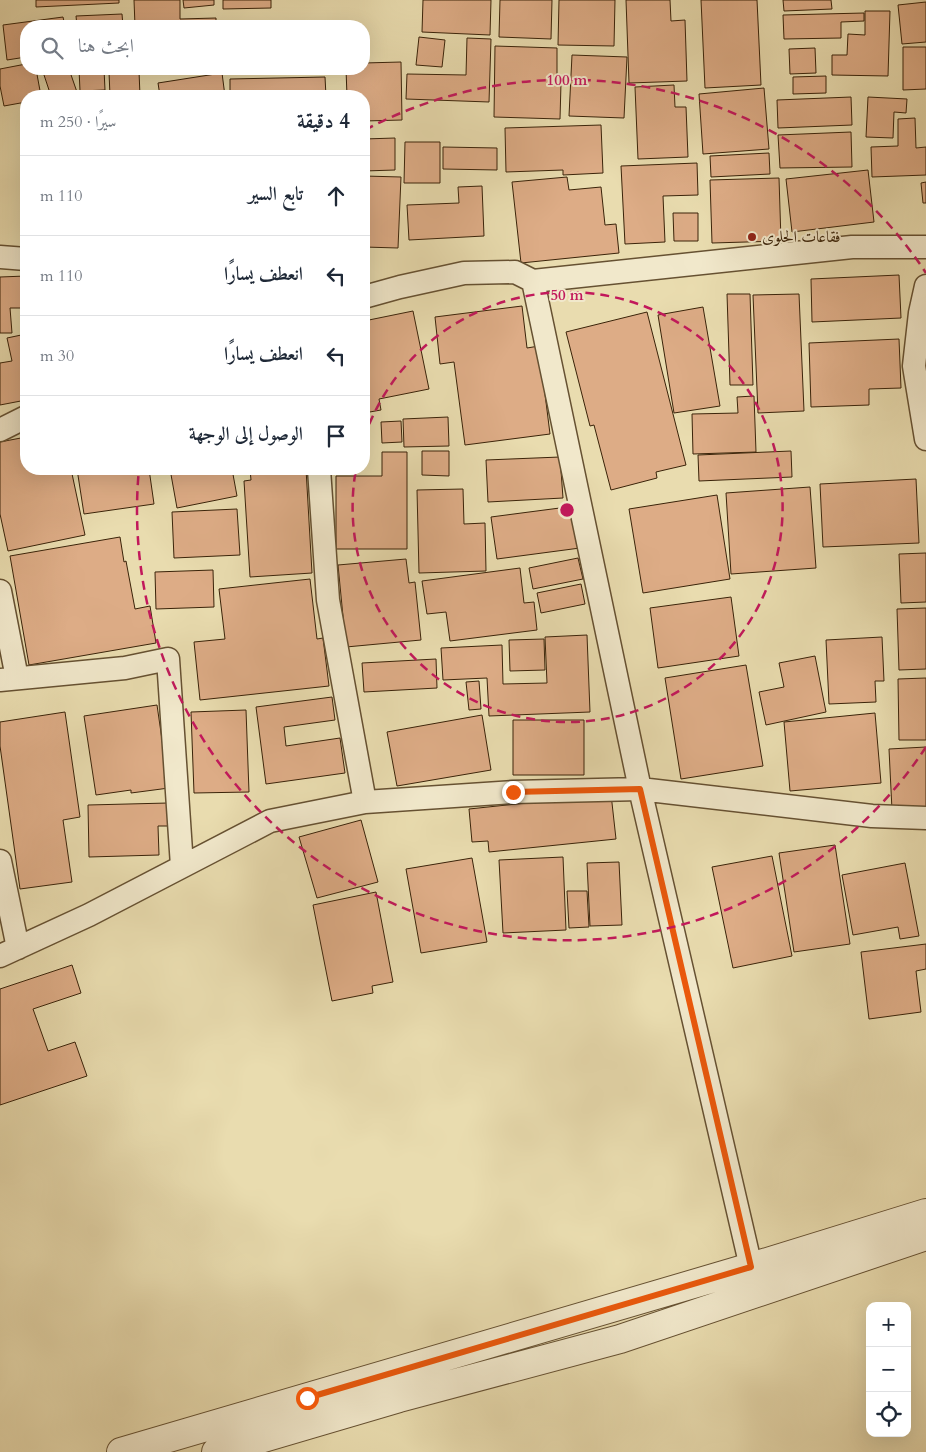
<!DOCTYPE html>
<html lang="ar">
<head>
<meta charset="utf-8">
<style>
  body { margin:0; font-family:Cardo,Amiri,serif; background:#f6f6f7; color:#1f2937; direction:rtl }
  .controls { position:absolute; right:15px; bottom:15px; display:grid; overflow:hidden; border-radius:10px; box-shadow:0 5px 20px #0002 }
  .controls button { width:45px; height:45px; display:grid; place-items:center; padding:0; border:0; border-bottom:1px solid #e0e1e3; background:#fff; color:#1f2937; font:25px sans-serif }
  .stop { position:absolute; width:15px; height:15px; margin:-11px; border:4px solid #ea580c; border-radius:50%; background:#fff }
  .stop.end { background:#ea580c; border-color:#fff; box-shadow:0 1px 5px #0008 }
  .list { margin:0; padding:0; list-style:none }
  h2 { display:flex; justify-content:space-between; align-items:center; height:65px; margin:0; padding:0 20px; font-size:21px }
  h2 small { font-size:16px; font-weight:400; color:#747a83 }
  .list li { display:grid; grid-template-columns:32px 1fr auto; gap:15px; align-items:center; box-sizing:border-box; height:80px; padding:0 20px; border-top:1px solid #e0e1e3 }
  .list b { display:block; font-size:19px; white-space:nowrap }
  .list em { font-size:16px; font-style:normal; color:#747a83 }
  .icon { flex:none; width:28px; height:28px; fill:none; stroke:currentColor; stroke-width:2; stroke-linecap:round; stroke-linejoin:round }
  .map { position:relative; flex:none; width:926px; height:1452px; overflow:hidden; direction:ltr }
  .search { position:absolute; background:#fff; box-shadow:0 5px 20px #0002; left:20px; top:20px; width:350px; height:55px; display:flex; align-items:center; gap:12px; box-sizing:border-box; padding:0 18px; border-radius:20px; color:#747a83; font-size:19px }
  .panel { position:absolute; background:#fff; box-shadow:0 5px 20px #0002; left:20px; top:90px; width:350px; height:385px; border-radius:20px; direction:rtl }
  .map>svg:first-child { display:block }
  .building { fill:#ddac86; stroke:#3a2309 }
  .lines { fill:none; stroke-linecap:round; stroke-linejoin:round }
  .minor-casing { stroke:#665132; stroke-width:25 }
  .tertiary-casing { stroke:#665132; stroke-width:30 }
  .minor { stroke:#f1e8cb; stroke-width:22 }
  .tertiary { stroke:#f1e8cb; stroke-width:28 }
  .route { stroke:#ea580c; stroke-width:6 }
  .ring { fill:none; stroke:#c2185b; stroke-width:2.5; stroke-dasharray:9 6 }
  .poi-dot { fill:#8f2418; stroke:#f1e8cb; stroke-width:2 }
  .labels { text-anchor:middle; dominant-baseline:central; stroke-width:4; stroke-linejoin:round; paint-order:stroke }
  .poi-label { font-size:16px; fill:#3a2309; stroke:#f1e8cb; text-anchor:start }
  .centre { fill:#c2185b; stroke:#f1e8cb; stroke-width:2.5 }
  .ring-label { font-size:15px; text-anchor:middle; font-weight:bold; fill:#c2185b; stroke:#f1e8cb; stroke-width:4; stroke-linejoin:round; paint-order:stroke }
</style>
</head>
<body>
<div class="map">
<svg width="926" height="1452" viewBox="0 0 926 1452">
  <rect width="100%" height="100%" fill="#e9dcaf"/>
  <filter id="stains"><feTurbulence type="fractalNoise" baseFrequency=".004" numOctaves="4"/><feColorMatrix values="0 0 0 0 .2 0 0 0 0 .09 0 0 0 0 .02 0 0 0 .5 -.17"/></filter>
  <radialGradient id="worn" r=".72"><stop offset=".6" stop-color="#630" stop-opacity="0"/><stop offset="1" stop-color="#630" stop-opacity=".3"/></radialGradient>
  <path class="building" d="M36,0H119V3L36,7Z
    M134,0H180V19L216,18V26H135Z
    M183,0H214V5L184,8Z
    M223,0H271V8L223,9Z
    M423,0H491L490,35L422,32Z
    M500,0H552L551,39L499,37Z
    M559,0H615L614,46L558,45Z
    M626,0H670L671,21L685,20L687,81L629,83Z
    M701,0H757L761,85L705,88Z
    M783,0H831L832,9L784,11Z
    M926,2V42L902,44L898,5Z
    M865,11H890L888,76L832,75V55H847L848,34L865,35Z
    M864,13V21L841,22V38L784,39L783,15Z
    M122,14L123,26H77L76,16Z
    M63,17L65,26H26V57L7,60L3,25Z
    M419,37L445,40L442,67L416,65Z
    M467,38L491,39L489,102L406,99L407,74L466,75Z
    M495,46L557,48V83H561L560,119L494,117Z
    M903,47H926V89L903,90Z
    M815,48L816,73L790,74L789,49Z
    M572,55L627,57L624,118L569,116Z
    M401,62L402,120L364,121V96H347L346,69H364V63Z
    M26,64V69H36L41,96H26V102L4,106L0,86V69Z
    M42,69H69L78,95L73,96H51Z
    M79,69H104L105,90L80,91Z
    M139,71L140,96H110L109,72Z
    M222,73L225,96H160L158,83Z
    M826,76V93L793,94V77Z
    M325,77L326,96H230V79Z
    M674,85L675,107H686L688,157L638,159L635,87Z
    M764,88L769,149L703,154L699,94Z
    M851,97L852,125L778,128L777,100Z
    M868,97L907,99L906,113L894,112L893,138L866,137Z
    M915,118L916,148L926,147V175L872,177L871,147L898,146V119Z
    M26,125V166L21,126Z
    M601,125L603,173L563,175V170L506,172L505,128Z
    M851,132L852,167L780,168L778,135Z
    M395,138V170L364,171V139Z
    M405,142H440V183H404Z
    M443,147L497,148V170L443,169Z
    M769,153L770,174L711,177L710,156Z
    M697,163L698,195L663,196L665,242L625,244L621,166Z
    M868,170L874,222L792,232L786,179Z
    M364,176L401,177L398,248L364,247Z
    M567,177L569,190L601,187L605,225L616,224L619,253L521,263L512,182Z
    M779,178L781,241L712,243L710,180Z
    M926,182V203H923L921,183Z
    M482,186L484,236L409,240L407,205L459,203L458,187Z
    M673,213H698V241H674Z
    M364,252L368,253L367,281H364Z
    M899,275L901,318L812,322L811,279Z
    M26,276V323L25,324L24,308H10L12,333H0V277Z
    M727,294H750L753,385H730Z
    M799,294L804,411L758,413L753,295Z
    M522,306L527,348L539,346L550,434L465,445L454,362L440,364L435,317Z
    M703,307L720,406L674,413L658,315Z
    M413,311L429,389L379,399L381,410L364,413V321Z
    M647,312L686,465L656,472L657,478L611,490L594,425L590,426L566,332Z
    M26,334V400L0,405V363L12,361L7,338Z
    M899,339L901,388L869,389V405L811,407L809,343Z
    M754,396L756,452L693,454L692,414L738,413L737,397Z
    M448,417L449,446L404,447L403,419Z
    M401,421L402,442L382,443L381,422Z
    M26,437V469H71L85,535L8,551L0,514V442Z
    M422,451H449V476L422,475Z
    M791,451L792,477L699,481L698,455Z
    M382,452H407V549H336V476H382Z
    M560,457L563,498L488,502L486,460Z
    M77,469H149L154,504L84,514Z
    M170,469H232L237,496L177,508Z
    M250,469H306L312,573L250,577L244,481L251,480Z
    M916,479L919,543L823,547L820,484Z
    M810,487L816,568L731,574L726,493Z
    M463,489L464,524L485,523L486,571L419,573L417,490Z
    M717,495L730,579L643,593L629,509Z
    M575,506L580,548L497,559L491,517Z
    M237,509L240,555L174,558L172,512Z
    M120,537L124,562L126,561L135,609L150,606L156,643L29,665L10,556Z
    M926,553V602L901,603L899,554Z
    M578,558L583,579L533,589L529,568Z
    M406,559L409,583L415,582L421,640L346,647L338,565Z
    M520,568L524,603L534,602L537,630L450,641L446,612L427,614L422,581Z
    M213,570L214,607L156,609L155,572Z
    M310,579L317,639L323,638L329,686L200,700L194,642L225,639L219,589Z
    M581,584L585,604L541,613L537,593Z
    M731,597L739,656L658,668L650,608Z
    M926,608V669L899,670L897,609Z
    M587,635L590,712L489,716L487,678L443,680L441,648L502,645L503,684L547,683L545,637Z
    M882,637L884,681H875L876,702L829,704L826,640Z
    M544,639L545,670L510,671L509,640Z
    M815,656L826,712L766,725L759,692L784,687L779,663Z
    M436,659L437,688L364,692L362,663Z
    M746,665L763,766L681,779L665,678Z
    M926,678V740H899L898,679Z
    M479,681L481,709L469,710L466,682Z
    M332,697L335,720L284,727L286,746L340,738L345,773L266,784L256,707Z
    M157,705L169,788L131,793V790L96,795L84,716Z
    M246,710L249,792L194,793L191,712Z
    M65,712L80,817L63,820L72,882L20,889L0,746V722Z
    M875,713L881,783L790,791L784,722Z
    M482,715L491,770L397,786L387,732Z
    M513,720H584V775H513Z
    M926,747V808L892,810L889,749Z
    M611,794L616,839L489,852L488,841L472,842L469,809Z
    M168,803L169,826H158L159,855L89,857L88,805Z
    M361,820L378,882L317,898L299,837Z
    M835,845L850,944L794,952L779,853Z
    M772,856L792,956L733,968L712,867Z
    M563,857L566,930L503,933L499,860Z
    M472,858L487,942L421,953L406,869Z
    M619,862L622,925L590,926L587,863Z
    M905,863L919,936L900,939L898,927L853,935L842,875Z
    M567,891H587L589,927L569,928Z
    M376,892L393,982L372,986L373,993L332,1001L313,905Z
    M926,944V969L916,971L921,1012L869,1019L861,952Z
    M72,965L81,993L33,1009L48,1051L75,1042L87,1076L0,1105V989Z"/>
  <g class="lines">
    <g class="minor-casing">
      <path id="minor" d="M0,257L26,259
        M533,281L640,789L751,1267
        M926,286L920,313L914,366L926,439
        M364,297L400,287L464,273L515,272L533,281L852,247H926
        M0,430L26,417
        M319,469L328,600L365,802
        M0,591L17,678
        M0,680L125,668L168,659L182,866
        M0,861L18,948
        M0,956L89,915L270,821L365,802L513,792L640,789L872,816L926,818"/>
    </g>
    <g class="tertiary-casing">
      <path id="tertiary" d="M121,1452L751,1267L926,1213
        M216,1452L399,1398L620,1339L926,1236"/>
    </g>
    <use href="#minor" class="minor"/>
    <use href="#tertiary" class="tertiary"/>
  </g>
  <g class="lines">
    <path class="route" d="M307,1398L751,1267L640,789L513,792"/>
  </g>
  <g class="ring">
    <path d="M364 438A215 215 0 1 1 356 469"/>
    <path d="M926 747A430 430 0 0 1 139 469M365 130A430 430 0 0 1 926 273"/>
  </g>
  <circle class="poi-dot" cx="752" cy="237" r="5"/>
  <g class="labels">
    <g class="poi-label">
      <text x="762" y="237">فقاعات الحلوى</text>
    </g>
  </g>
  <circle cx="567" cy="510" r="8" class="centre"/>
  <g class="ring-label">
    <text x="567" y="85">100 m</text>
    <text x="567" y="300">50 m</text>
  </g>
  <rect width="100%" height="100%" filter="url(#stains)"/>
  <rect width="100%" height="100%" fill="url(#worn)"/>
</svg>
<div class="controls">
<button>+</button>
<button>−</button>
<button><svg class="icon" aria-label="locate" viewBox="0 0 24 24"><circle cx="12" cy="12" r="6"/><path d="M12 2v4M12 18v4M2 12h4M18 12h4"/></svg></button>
</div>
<div class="stop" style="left:307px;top:1398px"></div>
<div class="stop end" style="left:513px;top:792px"></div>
<div class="search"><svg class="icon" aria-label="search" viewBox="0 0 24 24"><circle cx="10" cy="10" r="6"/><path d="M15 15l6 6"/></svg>ابحث هنا</div>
<section class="panel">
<h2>4 دقيقة<small>سيرًا · 250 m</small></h2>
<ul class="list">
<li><svg class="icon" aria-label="ahead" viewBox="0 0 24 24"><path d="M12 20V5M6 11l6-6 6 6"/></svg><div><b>تابع السير</b></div><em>110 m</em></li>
<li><svg class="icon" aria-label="left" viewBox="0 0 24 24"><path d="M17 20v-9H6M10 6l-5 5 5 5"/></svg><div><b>انعطف يسارًا</b></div><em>110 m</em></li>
<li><svg class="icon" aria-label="left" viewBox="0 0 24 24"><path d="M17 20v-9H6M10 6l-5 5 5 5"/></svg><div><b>انعطف يسارًا</b></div><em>30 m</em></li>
<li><svg class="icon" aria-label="arrive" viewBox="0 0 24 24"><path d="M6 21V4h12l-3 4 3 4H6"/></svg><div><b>الوصول إلى الوجهة</b></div></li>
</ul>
</section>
</div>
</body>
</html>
